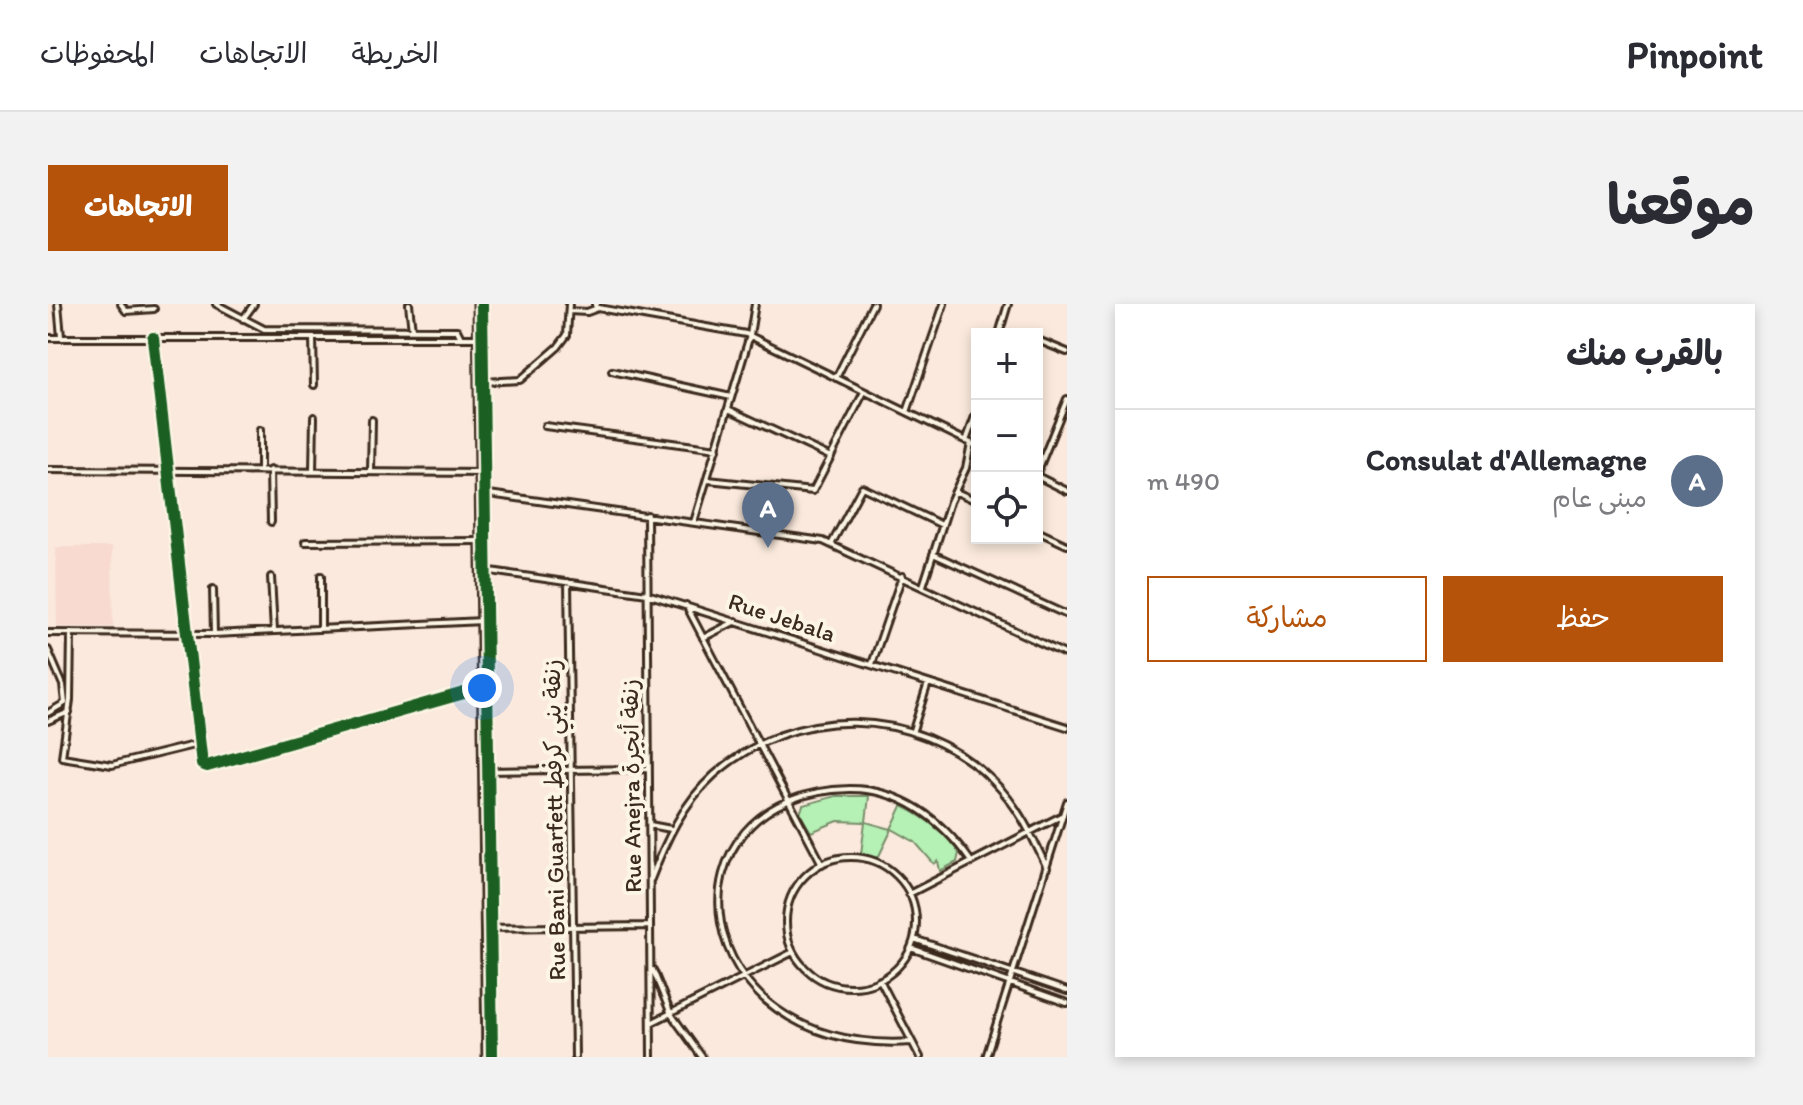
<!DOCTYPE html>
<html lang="ar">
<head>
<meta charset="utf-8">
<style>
  body { margin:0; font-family:Itim,"Playpen Sans Arabic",sans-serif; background:#f2f2f3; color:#2b2b33; direction:rtl }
  .controls { position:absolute; right:24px; top:24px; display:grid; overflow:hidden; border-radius:0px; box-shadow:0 4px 12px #0003 }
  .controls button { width:72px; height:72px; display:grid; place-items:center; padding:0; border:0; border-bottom:2px solid #e1e1e2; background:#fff; color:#2b2b33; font:40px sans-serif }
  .you { position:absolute; left:434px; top:384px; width:28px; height:28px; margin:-20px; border:6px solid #fff; border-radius:50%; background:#1a73e8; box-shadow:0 0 0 12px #1a73e833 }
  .badge { display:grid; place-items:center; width:52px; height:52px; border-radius:50%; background:#b45309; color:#fff; font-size:26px; font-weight:700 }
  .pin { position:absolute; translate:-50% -66px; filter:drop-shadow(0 2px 4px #0008) }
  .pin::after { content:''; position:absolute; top:42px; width:28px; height:24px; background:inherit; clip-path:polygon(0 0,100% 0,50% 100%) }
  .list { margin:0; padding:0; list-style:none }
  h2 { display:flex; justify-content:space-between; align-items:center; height:104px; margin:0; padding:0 32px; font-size:34px }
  h2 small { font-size:26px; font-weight:400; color:#7c7c81 }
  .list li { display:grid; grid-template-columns:52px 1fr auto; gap:24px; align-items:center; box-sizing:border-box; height:144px; padding:0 32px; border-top:2px solid #e1e1e2 }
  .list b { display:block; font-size:30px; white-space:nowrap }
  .list p { margin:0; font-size:26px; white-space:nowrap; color:#7c7c81 }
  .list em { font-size:26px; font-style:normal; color:#7c7c81 }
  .actions { display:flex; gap:16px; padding:24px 32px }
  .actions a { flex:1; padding:18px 0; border:2px solid #b45309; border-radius:0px; text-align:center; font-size:28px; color:#b45309 }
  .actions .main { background:#b45309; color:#fff }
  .icon { flex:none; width:44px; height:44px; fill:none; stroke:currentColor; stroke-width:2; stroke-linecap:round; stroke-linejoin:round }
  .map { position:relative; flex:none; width:1019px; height:753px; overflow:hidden; direction:ltr; border-radius:0px }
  header { display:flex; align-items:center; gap:48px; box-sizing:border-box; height:112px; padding:0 40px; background:#fff; border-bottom:2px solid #e1e1e2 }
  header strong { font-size:38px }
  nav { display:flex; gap:44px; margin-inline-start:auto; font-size:28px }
  .intro { display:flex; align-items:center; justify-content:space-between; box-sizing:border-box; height:192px; padding:0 48px }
  h1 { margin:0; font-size:56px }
  .button { padding:20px 36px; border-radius:0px; background:#b45309; color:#fff; font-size:28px; font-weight:700 }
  main { display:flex; gap:48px; padding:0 48px }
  aside { flex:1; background:#fff; border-radius:0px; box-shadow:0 4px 12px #0003 }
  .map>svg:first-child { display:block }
  .built { fill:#f8dad1 }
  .garden { fill:#b5f0b5; stroke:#788d6a; stroke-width:2 }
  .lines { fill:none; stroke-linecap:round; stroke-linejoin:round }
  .street-casing { stroke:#3b2a1e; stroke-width:10 }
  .secondary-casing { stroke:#3b2a1e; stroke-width:11 }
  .street { stroke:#fcf5e5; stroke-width:4 }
  .secondary { stroke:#fcf5e5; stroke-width:5 }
  .cycleway-casing { stroke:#fcf5e5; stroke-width:17 }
  .cycleway { stroke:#1b5e20; stroke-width:12 }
  .labels { text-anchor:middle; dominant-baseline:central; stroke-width:8; stroke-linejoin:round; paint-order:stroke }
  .street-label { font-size:24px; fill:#3b2a1e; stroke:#fcf5e5 }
</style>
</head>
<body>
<header>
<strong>Pinpoint</strong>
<nav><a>الخريطة</a><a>الاتجاهات</a><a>المحفوظات</a></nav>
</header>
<div class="intro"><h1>موقعنا</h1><a class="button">الاتجاهات</a></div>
<main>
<aside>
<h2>بالقرب منك<small></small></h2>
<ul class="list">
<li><span class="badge" style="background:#5c6f8a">A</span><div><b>Consulat d'Allemagne</b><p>مبنى عام</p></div><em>490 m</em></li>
</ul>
<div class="actions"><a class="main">حفظ</a><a>مشاركة</a></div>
</aside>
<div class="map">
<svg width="1019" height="753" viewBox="0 0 1019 753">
  <rect width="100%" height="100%" fill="#fae9dc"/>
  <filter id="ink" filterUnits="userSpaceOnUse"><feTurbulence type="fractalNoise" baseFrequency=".0125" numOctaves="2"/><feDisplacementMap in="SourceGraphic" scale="16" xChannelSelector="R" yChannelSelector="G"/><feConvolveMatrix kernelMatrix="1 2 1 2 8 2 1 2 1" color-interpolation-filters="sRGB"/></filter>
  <g filter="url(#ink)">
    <path class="built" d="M8,243H64L65,323H9Z"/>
    <path class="garden" d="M788,492H821L818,518L843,525L854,502C877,513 896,527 911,549L909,558L892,567L890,557L886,560L867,538L844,525L830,554L813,550L817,518L790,517L763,528L752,510L755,501Z"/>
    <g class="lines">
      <g class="street-casing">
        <path id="street" d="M10,0L13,33
          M73,0L78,7L106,5
          M168,0L216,25L409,26L413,34
          M361,0L364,26
          M547,1L549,0
          M550,4L698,30L929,142
          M521,7L539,8L550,4
          M195,15L206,0
          M951,30L960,0
          M0,34H432
          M105,34L154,460L159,462L435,384
          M265,34L266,81
          M992,37L1019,48
          M564,67L683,93
          M788,74L825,0
          M436,78L472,76L510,43L519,31L521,0
          M680,105L783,153
          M859,108L896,0
          M497,122L669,145
          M212,126V166
          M918,137L929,107
          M0,166L438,169
          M222,166L223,218
          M265,167L266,113
          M323,168L324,116
          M989,169L1019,95
          M989,172L1019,187
          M660,176L765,187L816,88
          M908,188L929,197
          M434,189L775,237L1019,351
          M599,211L603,753
          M646,218L702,31L707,0
          M989,227L1019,241
          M257,238L435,237
          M784,239L814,183L894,221
          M885,250L1019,311
          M436,266L599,290L1019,423
          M273,272V325
          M223,273L226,327
          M520,278L527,753
          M875,282L902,198L918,164L923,139
          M165,285L166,330
          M638,301L774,560
          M0,329L166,330L435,317
          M23,329L22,396L14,453L64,461L150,440
          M655,334L688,317
          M0,346L15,381L17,399L0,409
          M824,360L854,272
          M0,417L21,408
          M865,426L880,379
          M439,467L600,465
          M602,521L623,525
          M738 618a65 65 0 1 1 130 0a65 65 0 1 1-130 0Z
          M603,575C618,536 635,499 666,471C746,400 867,401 944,476C970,501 984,532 999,564
          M861,590L1015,511
          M440,624L602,622
          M866,635L1019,687
          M863,644L1019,699
          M605,666L623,710L654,753
          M832,676L872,753
          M605,718L745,648
          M864,738C632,753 607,488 802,485C854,485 894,516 922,556
          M938,753L1019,498"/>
      </g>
      <g class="secondary-casing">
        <path id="secondary" d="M429,0L438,753
          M434,0L444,753"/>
      </g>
      <use href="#street" class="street"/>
      <use href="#secondary" class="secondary"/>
      <g class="cycleway-casing">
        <path id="cycleway" d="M434,0L444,753
          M105,34L154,460L159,462L437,383"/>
      </g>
      <use href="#cycleway" class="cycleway"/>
    </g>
  </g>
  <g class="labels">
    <g class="street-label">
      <text transform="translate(734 313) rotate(18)">Rue Jebala</text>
      <text transform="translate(583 482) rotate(-91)">Rue Anejra زنقة أنجرة</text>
      <text transform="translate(506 516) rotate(-91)">Rue Bani Guarfett زنقة بني كرفط</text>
    </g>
  </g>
</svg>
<div class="controls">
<button>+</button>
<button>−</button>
<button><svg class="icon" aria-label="locate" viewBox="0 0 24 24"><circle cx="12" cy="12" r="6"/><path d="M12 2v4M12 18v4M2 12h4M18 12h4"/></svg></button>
</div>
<div class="you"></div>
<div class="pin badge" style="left:720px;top:244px;background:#5c6f8a">A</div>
</div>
</main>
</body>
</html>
